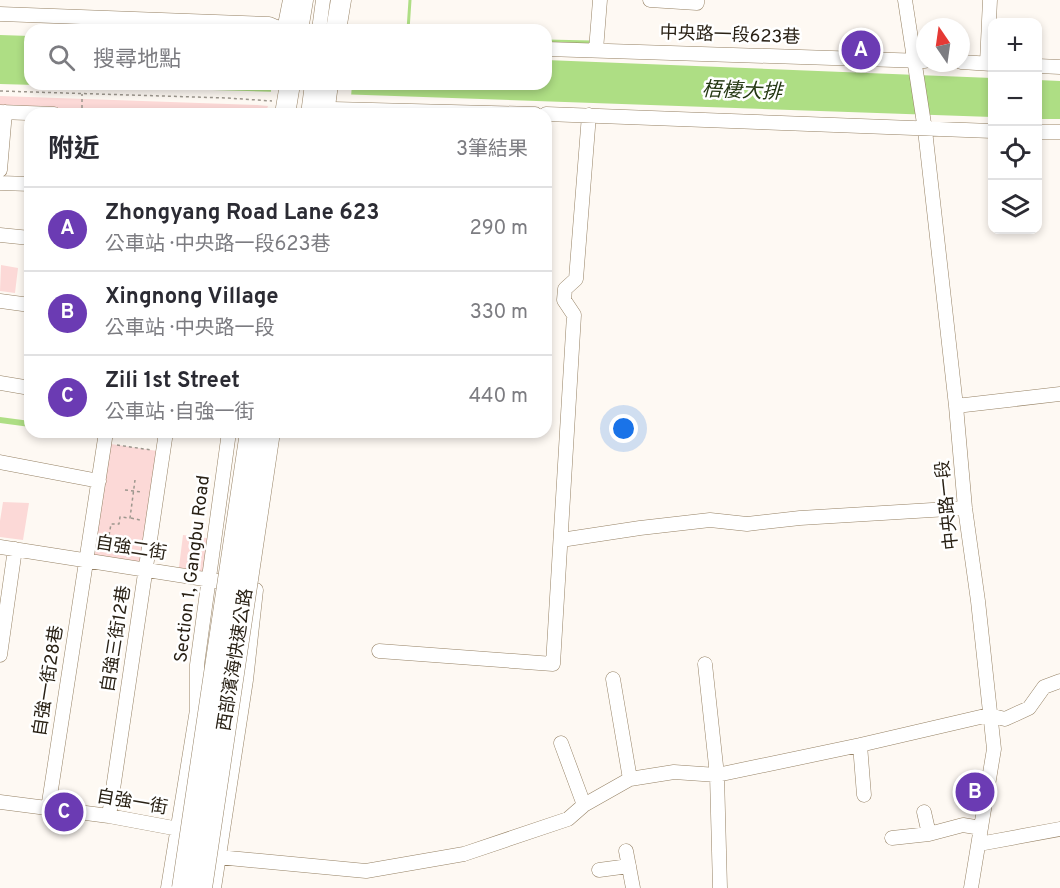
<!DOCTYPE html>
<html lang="zh-TW">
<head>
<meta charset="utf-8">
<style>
  body { margin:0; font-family:Overpass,"Noto Sans TC",sans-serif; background:#f2f2f3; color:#2b2b33 }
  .controls { position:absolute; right:18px; top:18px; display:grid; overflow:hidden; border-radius:12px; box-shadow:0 3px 9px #0003 }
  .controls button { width:54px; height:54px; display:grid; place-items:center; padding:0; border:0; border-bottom:2px solid #e1e1e2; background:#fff; color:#2b2b33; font:30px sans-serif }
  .compass { position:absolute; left:916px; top:18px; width:54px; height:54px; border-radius:50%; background:#fff; box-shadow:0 3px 9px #0003; rotate:347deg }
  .you { position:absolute; left:624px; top:429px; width:21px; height:21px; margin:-15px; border:4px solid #fff; border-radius:50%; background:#1a73e8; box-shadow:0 0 0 9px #1a73e833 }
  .badge { display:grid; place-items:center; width:39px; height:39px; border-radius:50%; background:#6b3bb3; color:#fff; font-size:20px; font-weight:700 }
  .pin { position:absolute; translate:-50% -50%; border:3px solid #fff; box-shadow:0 2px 6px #0006 }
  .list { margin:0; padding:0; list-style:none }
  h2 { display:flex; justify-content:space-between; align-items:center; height:78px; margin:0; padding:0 24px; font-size:26px }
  h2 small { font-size:20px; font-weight:400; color:#7c7c81 }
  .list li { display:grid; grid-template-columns:39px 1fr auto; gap:18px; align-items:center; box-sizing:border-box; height:84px; padding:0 24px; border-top:2px solid #e1e1e2 }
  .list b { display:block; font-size:22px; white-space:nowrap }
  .list p { margin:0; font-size:20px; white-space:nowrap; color:#7c7c81 }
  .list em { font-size:20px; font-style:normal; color:#7c7c81 }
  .icon { flex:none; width:33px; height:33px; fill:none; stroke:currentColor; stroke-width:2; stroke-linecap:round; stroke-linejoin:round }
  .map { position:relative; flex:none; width:1060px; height:888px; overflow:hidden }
  .search { position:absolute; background:#fff; box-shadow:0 3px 9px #0003; left:24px; top:24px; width:528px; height:66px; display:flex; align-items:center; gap:15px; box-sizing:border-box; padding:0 21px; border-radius:18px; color:#7c7c81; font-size:22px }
  .panel { position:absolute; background:#fff; box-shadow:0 3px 9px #0003; left:24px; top:108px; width:528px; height:330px; border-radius:18px }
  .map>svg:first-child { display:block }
  .green { fill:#fcd9d7 }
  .water { fill:#aede84 }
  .pier { fill:#fef9f3 }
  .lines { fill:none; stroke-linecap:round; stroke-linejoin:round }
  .stream { stroke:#aede84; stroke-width:3 }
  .minor-casing { stroke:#968265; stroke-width:15 }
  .highway-casing { stroke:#968265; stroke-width:21 }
  .path { stroke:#9d978e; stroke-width:1.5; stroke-dasharray:3 3; stroke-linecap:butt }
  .minor { stroke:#fff; stroke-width:14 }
  .highway { stroke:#fff; stroke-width:20 }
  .highway-bridge-casing { stroke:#968265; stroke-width:21; stroke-linecap:butt }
  .highway-bridge { stroke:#fff; stroke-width:20 }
  .labels { text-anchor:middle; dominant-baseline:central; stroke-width:5; stroke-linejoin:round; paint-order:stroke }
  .street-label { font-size:18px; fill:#292115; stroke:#fff }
  .water-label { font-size:20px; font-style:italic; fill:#243712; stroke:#fff }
</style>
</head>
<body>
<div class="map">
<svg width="1060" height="888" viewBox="0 0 1060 888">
  <rect width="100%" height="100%" fill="#fef9f3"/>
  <path class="green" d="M0,96L257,105L268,106L265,114H87L0,109Z
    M1,265L18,268L15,293L0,291Z
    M104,443L164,452L146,569L86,559Z
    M3,502L29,503L23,540L0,537V521Z
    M183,535L214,539L208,580L178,575Z"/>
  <path class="water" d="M0,35L30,36V84H546V60L992,78V117L279,92L0,84Z
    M1038,80L1060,81V119H1038Z
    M0,417L30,421V427L0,423Z"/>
  <path class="pier" d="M271,84H352L351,97L271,94Z"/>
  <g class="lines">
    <path class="stream" d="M408,30L410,0
      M546,41L592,42"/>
    <g class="minor-casing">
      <path id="minor" d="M650,0L697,3V0
        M905,0L925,130L956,406L965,508L978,601L994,749L971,888
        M0,14L269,24L283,30
        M284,30L290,0
        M319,30L323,0
        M546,49L925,61
        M596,50L600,0
        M961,62L992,64
        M987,63L990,0
        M1038,66L1060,67
        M333,109L535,114
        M0,112L54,114
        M308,114L312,84
        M546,114L992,131
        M1038,132H1060
        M0,170L5,112
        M0,183L30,184
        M0,235L30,238
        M0,301L30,305
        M0,383L30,388
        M956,406L1060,394
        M0,462L99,481
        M561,540L640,528L710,520L747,524L800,518L965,508
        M0,547L217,581
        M243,547L260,432
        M379,651L553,664L574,315L564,300L565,289L576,279L589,115
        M0,655L15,549
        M705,664L717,775L720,888
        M613,679L630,779
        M561,743L584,805
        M860,745L864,795
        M0,802L109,816L184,830
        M48,809L106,432
        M924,812L929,834
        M109,816L166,432
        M892,838L929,834L963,825L981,828
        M979,844L1060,829
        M626,851L633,888
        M218,857L366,871L464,854L568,819L584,805L630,779L674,772L717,775L860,745L989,715L1005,719L1029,708L1044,687L1060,681
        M599,870L629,866
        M168,888L197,710V665L229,432
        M214,888L246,680L256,590"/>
    </g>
    <g class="highway-casing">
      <path id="highway" d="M298,30L303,0
        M336,30L341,0
        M285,114L290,84
        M324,114L328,84"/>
    </g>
    <path class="path" d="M0,91L227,98L272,101
      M82,114V94
      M117,445L151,450
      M125,490L142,492
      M131,518L140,520
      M107,547L111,524H119L120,517L130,518L135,480"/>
    <use href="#minor" class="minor"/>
    <use href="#highway" class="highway"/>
    <g class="highway-bridge-casing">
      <path id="highway-bridge" d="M182,888L250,432
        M202,888L270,432"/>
    </g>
    <use href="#highway-bridge" class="highway-bridge"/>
  </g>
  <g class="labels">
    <g class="street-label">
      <text transform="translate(730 36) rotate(2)">中央路一段623巷</text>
      <text transform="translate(948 505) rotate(-96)">中央路一段</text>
      <text transform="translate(131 549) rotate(9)">自強二街</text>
      <text transform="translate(193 569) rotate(-83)">Section 1, Gangbu Road</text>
      <text transform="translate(117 639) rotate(-81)">自強三街12巷</text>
      <text transform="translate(236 660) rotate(-81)">西部濱海快速公路</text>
      <text transform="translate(49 681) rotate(-81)">自強一街28巷</text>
      <text transform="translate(132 803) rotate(10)">自強一街</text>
    </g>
    <g class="water-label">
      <text transform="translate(742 92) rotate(2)">梧棲大排</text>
    </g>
  </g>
</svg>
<div class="controls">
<button>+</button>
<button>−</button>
<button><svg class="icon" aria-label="locate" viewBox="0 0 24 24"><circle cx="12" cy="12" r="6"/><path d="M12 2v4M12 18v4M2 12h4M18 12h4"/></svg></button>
<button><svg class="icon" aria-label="layers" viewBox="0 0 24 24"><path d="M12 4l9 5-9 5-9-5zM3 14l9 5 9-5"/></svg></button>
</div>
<svg class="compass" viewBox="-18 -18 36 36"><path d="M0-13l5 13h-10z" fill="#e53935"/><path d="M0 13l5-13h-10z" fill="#7c7c81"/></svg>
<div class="you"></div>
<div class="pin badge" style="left:861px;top:50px">A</div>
<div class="pin badge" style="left:975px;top:792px">B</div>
<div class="pin badge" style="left:64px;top:812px">C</div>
<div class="search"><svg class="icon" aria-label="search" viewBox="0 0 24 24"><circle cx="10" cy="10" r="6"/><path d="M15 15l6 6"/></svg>搜尋地點</div>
<section class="panel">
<h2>附近<small>3筆結果</small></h2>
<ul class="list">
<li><span class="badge">A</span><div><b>Zhongyang Road Lane 623</b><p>公車站 · 中央路一段623巷</p></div><em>290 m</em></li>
<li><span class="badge">B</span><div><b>Xingnong Village</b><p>公車站 · 中央路一段</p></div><em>330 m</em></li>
<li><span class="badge">C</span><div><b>Zili 1st Street</b><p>公車站 · 自強一街</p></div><em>440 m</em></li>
</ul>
</section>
</div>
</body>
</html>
